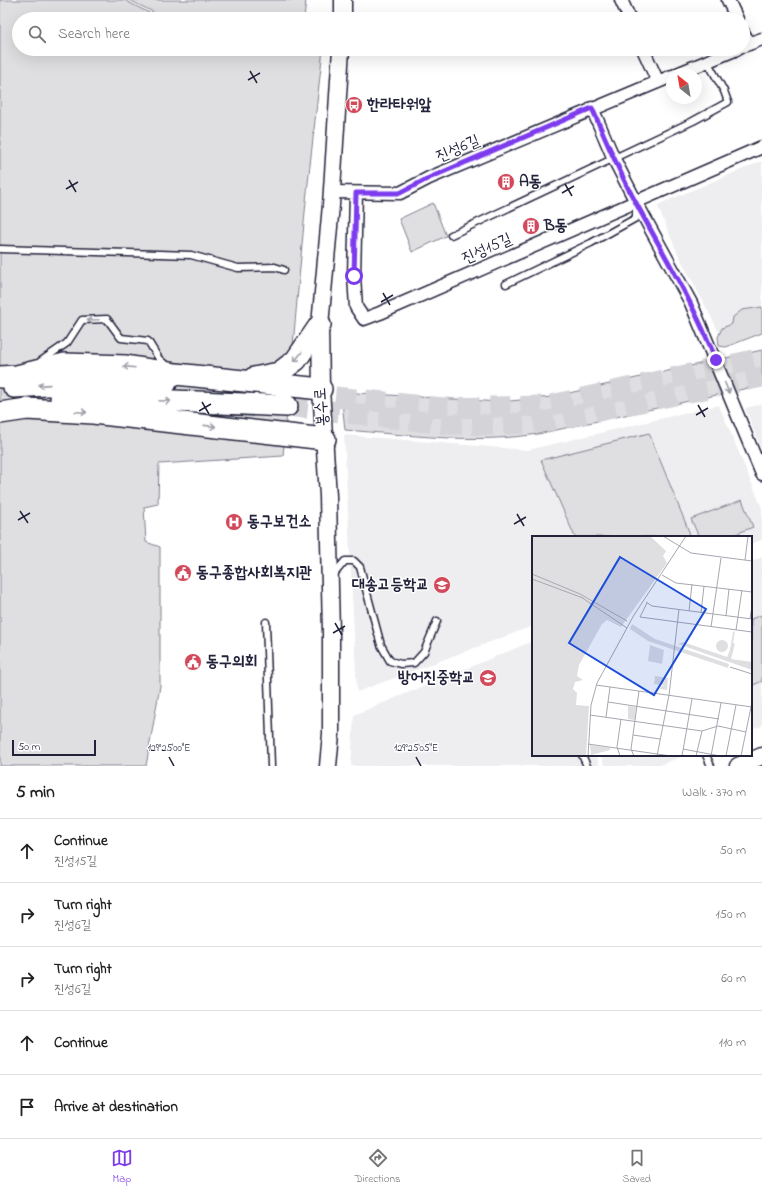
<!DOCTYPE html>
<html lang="en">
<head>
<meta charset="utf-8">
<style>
  body { margin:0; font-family:"Indie Flower","Poor Story",sans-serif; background:#f2f2f2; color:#222 }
  .compass { position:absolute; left:666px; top:68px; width:36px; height:36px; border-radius:50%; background:#fff; box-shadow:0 4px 16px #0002; rotate:329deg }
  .scale { position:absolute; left:12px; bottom:10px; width:84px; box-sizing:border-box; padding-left:4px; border:2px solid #22223b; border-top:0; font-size:11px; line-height:14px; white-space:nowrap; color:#22223b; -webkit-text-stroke:3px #fff; paint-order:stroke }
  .stop { position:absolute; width:12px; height:12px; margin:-9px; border:3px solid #7c3aed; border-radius:50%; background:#fff }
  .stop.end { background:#7c3aed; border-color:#fff; box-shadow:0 1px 4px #0008 }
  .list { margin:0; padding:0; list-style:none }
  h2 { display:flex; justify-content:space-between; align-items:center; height:52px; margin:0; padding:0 16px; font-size:17px }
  h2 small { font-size:13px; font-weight:400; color:#767676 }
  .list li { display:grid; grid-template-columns:26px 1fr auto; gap:12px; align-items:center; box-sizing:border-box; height:64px; padding:0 16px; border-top:1px solid #e0e0e0 }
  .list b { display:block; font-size:15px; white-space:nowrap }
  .list p { margin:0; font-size:13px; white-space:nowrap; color:#767676 }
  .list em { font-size:13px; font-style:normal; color:#767676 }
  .icon { flex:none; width:22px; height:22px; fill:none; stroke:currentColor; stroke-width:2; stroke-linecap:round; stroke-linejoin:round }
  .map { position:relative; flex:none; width:762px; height:766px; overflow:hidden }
  .search { position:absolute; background:#fff; box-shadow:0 4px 16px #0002; left:12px; right:12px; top:12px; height:44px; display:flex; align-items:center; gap:10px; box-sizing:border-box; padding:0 14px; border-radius:22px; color:#767676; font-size:15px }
  .sheet { height:372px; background:#fff }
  nav { display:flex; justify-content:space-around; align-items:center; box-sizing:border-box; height:56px; border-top:1px solid #e0e0e0; background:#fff; font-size:11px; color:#767676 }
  nav a { display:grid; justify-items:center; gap:2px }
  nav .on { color:#7c3aed }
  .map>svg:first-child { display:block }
  .built { fill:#eeeef1 }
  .green { fill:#dfdfe2; stroke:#80808e }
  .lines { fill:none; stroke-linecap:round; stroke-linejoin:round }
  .highway-tunnel { stroke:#d3d3d8; stroke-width:21; stroke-dasharray:21 10; stroke-linecap:butt }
  .lane-casing { stroke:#22223b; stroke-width:9 }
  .street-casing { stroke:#22223b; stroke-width:15 }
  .secondary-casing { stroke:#22223b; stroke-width:19 }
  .highway-casing { stroke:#22223b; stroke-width:24 }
  .lane { stroke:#fff; stroke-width:6 }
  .street { stroke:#fff; stroke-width:12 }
  .secondary { stroke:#fff; stroke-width:16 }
  .highway { stroke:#fff; stroke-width:21 }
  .oneway { stroke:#9c9ca7 }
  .route { stroke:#7c3aed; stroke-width:5 }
  .ticks { fill:none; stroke:#22223b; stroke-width:1.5 }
  .labels { text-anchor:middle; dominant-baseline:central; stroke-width:3; stroke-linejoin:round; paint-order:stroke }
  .poi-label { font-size:16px; font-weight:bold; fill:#22223b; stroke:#fff; text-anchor:start }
  .street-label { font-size:16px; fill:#22223b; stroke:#fff }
  .inset-road { fill:none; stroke:#a7a7b1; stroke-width:1 }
  .view { fill:#1d4ed8; fill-opacity:0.15; stroke:#1d4ed8; stroke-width:2 }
  .inset-edge { fill:none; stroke:#22223b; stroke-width:2 }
  .ticks-label { font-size:10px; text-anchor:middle; fill:#22223b; stroke:#fff; stroke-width:3; stroke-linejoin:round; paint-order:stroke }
</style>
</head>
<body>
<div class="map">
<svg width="762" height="766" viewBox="0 0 762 766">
  <rect width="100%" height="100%" fill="#fff"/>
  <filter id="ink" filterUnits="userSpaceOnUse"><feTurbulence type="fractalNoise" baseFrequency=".025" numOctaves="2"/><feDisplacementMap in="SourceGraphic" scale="8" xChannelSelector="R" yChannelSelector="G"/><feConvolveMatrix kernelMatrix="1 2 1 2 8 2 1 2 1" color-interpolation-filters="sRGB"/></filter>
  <g filter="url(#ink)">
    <path class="built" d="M762,161V323L720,334L678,254L657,205Z
      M762,404V451L745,408Z
      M719,405L762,508V540L751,544V537H533V626L357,692L344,435L528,450Z
      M762,557V726L751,730V562Z
      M533,641V755H596L600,766H351L354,715Z
      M600,755H686L657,766H605Z"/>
    <path class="green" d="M0,0H124L161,19H19V49H221L225,51L230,49H323L306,201L283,456L159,464L158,504L144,507L146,542L160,547V686L146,766H0Z
      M129,0H306L304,19H167Z
      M433,203L446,236L412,252L399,219Z
      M762,307V333L726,347L719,346L718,337L722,328L732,324L733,317L742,310Z
      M762,350V385L538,434C474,444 410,435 345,430L341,392L500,402L551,397Z
      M649,433L690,534L682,537H575L541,460Z
      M742,500L753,527L728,537H699L691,519Z
      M762,615V681L751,686V619Z"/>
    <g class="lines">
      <path class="highway-tunnel" d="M335,397L444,408L547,406L762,358
        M287,406L445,424L496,425L549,421L762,377"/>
      <g class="lane-casing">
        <path id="lane" d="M451,235L693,121L728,102L724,91L707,61
          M0,249L191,255L238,268L275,267L284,270
          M506,284L591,243L636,218V208
          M41,361L67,343L82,320L107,319L121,338L148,341L159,359L167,366
          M334,574L345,561H354L360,567L381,645L390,661L401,664L414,663L424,652L437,621
          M266,622L271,766
          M582,755L587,766
          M706,755L711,766"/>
      </g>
      <g class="street-casing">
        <path id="street" d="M621,0L630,19
          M728,0L737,19
          M743,32L749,44
          M743,46L762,39
          M643,49L658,82
          M677,74L737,49
          M592,108L614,159L636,202L691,303L762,474
          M332,192L400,193L429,178L672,76
          M356,193L354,276L356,307L364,319L380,313L762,147"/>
      </g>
      <g class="secondary-casing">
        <path id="secondary" d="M343,19V0
          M328,766L331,734V633L328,496L321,389L320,325L331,205L341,49
          M738,766L762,756"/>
      </g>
      <g class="highway-casing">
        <path id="highway" d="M0,377L17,376L65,364L126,366L176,374L321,389
          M254,378L279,373L296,360L320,325
          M14,387L79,383H166
          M61,398L81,397L287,406
          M0,413L27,409L93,413L325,439"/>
      </g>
      <use href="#lane" class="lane"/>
      <use href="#street" class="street"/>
      <use href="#secondary" class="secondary"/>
      <use href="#highway" class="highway"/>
    </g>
    <defs><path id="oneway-shaft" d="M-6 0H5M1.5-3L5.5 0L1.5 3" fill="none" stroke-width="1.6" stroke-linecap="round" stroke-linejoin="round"/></defs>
    <g class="oneway">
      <use href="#oneway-shaft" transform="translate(93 320) rotate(177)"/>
      <use href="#oneway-shaft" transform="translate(298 357) rotate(129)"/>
      <use href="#oneway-shaft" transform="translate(129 367) rotate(-173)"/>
      <use href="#oneway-shaft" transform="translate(44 385) rotate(176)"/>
      <use href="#oneway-shaft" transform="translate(727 388) rotate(68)"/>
      <use href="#oneway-shaft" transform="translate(165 401) rotate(2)"/>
      <use href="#oneway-shaft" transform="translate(81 412) rotate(3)"/>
      <use href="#oneway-shaft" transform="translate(210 426) rotate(6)"/>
    </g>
  </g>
  <g class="lines" filter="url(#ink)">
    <path class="route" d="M354,276L356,193H400L429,178L592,108C606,140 619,172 636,203C664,255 694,304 716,360"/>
  </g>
  <path class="ticks" d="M250,71L257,83M248,80L260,73M69,180L76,192M565,184L572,196M66,189L78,182M562,193L574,186M383,293L390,305M381,302L393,295M202,402L209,414M698,405L705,417M199,411L211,404M696,415L708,408M20,511L28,523M517,514L524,526M18,520L30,513M514,524L526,517M335,623L342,635M333,633L345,626M169,757L174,766M416,757L421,766"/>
  <defs>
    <g id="bus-disc" transform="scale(0.9)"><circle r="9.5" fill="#d1495b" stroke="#fff"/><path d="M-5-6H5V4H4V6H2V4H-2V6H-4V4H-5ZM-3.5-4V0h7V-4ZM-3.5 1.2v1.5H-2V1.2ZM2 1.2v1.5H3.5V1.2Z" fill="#fff"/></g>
    <g id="building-disc" transform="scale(0.9)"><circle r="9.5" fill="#d1495b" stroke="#fff"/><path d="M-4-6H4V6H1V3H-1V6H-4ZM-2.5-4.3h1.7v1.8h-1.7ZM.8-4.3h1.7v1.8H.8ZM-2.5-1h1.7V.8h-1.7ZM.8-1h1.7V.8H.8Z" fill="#fff"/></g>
    <g id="hospital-disc" transform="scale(0.9)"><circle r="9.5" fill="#d1495b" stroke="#fff"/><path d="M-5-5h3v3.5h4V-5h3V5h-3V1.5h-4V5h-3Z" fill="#fff"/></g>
    <g id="civic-disc" transform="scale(0.9)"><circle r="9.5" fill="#d1495b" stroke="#fff"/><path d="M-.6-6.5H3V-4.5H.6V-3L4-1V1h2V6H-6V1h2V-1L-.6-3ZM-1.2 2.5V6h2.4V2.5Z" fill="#fff"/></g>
    <g id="school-disc" transform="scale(0.9)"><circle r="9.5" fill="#d1495b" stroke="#fff"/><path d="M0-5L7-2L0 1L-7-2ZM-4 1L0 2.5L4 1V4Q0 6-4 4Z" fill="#fff"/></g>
  </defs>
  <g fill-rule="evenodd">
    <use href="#bus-disc" x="354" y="105"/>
    <use href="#building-disc" x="506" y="182"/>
    <use href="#building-disc" x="531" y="226"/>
    <use href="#hospital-disc" x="234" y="522"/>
    <use href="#civic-disc" x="183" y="573"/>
    <use href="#school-disc" x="442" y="585"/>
    <use href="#civic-disc" x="193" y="662"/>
    <use href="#school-disc" x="488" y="678"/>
  </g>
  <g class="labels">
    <g class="poi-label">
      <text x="367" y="105">한라타워앞</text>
      <text x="519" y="182">A동</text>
      <text x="544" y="226">B동</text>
      <text x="247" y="522">동구보건소</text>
      <text x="196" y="573">동구종합사회복지관</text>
      <text x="429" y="585" text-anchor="end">대송고등학교</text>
      <text x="206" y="662">동구의회</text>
      <text x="475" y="678" text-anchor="end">방어진중학교</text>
    </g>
    <g class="street-label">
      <text transform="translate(458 149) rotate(-23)">진성6길</text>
      <text transform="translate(487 249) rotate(-24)">진성15길</text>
      <text transform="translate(322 407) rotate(-94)">봉수로</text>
    </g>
  </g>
  <g transform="translate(532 536)">
    <rect width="220" height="220" fill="#fff"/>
    <path d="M0,0H118L134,15L131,20L135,27L89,91L75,84L70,88L47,129L45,140L51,144L43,146L41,153L45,157L44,169L57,170L54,220H0ZM100,88L123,103L197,128L196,132L116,105L98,93ZM203,95L201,107L203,108L199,123L220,126V134L146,108L151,106L195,121L198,114L201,96ZM184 110a6 6 0 1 1 12 0a6 6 0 1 1-12 0ZM118,109L132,114L130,128L116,125ZM123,140L136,142L135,154L128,153L129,150H134L122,148ZM96,170L104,171L103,184L96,183ZM58,209L78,212V214L59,219Z" fill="#dfdfe2"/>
    <path class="inset-road" d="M131,0L159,17L220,25M213,24L216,0M0,38L48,58L95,85M130,39L144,47L220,56M0,43L51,62M49,61L95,92M114,66L120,70L220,83M115,67L108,81L220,96M157,75L160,48M169,77L172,50M194,80L197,53M218,83L220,70M179,91L189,22M204,94L210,54M198,131L220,138M64,149L220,171M76,166L187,183M58,179L170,195L186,190L214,196M74,181L78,151M101,199L128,203M56,208L139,220M151,213L188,220M56,220L59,169L65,147L102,79L154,0M88,220L85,211L89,183M102,220L99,213L107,155M125,220L137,159L147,73M150,220L160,163M164,220L170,195M179,220L189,167M194,220L204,169M209,220L220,166"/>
    <path class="view" d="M88,21L174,73L122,159L37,107Z"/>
    <rect width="220" height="220" class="inset-edge"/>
  </g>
  <g class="ticks-label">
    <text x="169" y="751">129°25'00"E</text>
    <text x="416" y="751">129°25'05"E</text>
  </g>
</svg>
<svg class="compass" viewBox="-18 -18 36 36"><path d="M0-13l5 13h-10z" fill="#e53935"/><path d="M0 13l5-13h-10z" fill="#767676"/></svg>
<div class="scale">50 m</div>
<div class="stop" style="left:354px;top:276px"></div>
<div class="stop end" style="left:716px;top:360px"></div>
<div class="search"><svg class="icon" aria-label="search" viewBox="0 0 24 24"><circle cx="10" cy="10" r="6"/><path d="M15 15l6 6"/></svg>Search here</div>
</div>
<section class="sheet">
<h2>5 min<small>Walk · 370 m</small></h2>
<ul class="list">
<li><svg class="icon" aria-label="ahead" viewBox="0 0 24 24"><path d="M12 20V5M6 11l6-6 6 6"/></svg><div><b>Continue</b><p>진성15길</p></div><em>50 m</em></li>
<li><svg class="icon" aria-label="right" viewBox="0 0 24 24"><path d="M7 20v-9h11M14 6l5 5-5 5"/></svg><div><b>Turn right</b><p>진성6길</p></div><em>150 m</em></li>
<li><svg class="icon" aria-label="right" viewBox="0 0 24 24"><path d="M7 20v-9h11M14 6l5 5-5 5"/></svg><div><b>Turn right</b><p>진성6길</p></div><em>60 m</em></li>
<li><svg class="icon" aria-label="ahead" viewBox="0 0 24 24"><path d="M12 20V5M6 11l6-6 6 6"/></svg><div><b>Continue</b></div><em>110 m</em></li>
<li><svg class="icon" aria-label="arrive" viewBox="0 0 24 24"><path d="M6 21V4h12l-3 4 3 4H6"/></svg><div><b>Arrive at destination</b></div></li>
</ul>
</section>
<nav>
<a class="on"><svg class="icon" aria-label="map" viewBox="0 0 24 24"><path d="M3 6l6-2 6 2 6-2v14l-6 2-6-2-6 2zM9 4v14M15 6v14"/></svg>Map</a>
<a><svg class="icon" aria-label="directions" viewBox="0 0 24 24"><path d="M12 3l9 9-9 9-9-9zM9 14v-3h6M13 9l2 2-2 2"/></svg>Directions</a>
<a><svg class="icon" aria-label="saved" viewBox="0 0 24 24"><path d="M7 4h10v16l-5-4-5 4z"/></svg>Saved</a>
</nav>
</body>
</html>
